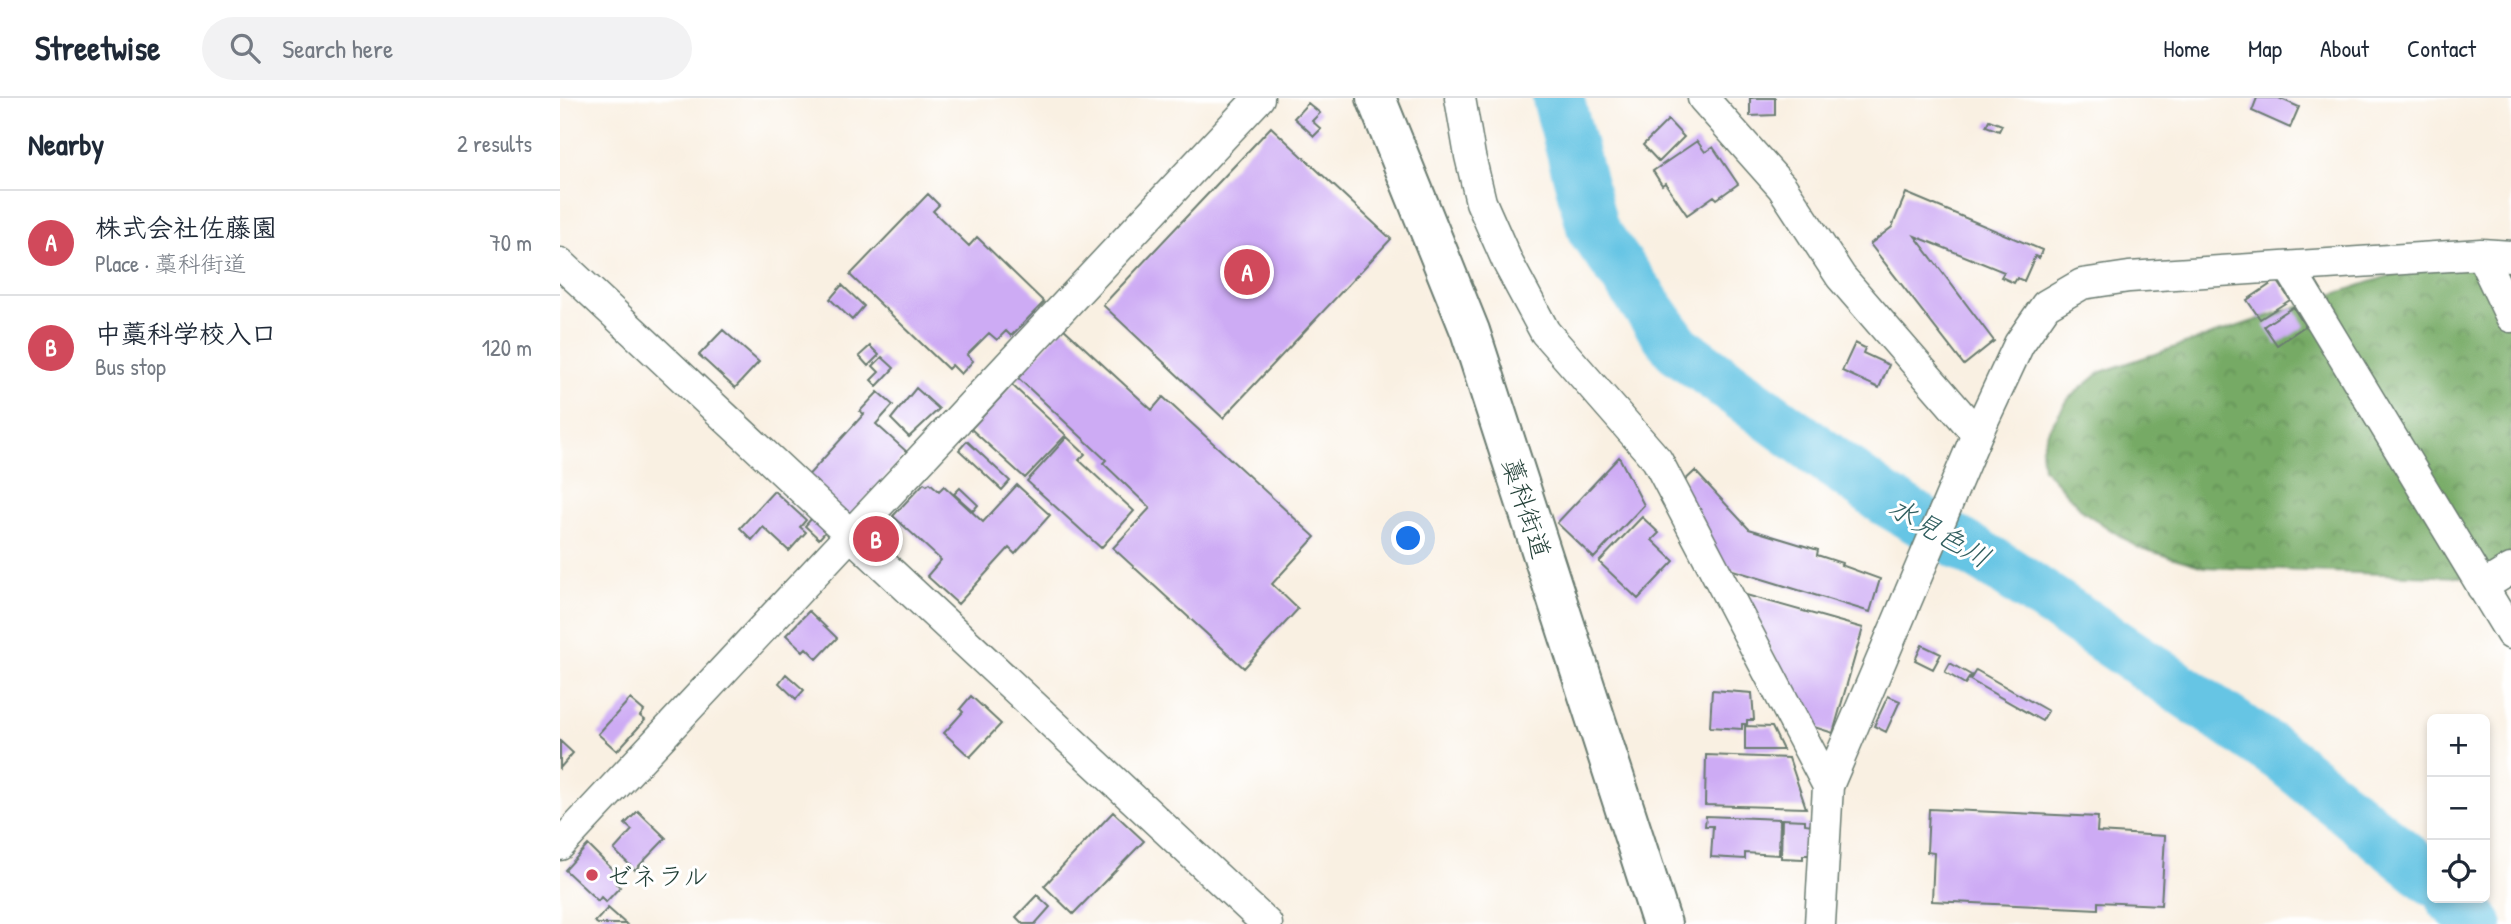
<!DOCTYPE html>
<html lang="en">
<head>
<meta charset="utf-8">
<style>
  body { margin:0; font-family:"Patrick Hand","Klee One",sans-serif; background:#f2f2f3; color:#1f2937 }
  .controls { position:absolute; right:21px; bottom:21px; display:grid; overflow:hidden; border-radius:10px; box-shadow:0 4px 10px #0003 }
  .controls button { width:63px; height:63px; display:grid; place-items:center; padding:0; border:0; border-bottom:2px solid #e0e1e3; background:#fff; color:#1f2937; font:35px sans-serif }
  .you { position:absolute; left:849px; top:441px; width:24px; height:24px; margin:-18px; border:5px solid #fff; border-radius:50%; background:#1a73e8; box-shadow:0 0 0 10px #1a73e833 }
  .badge { display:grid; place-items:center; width:46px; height:46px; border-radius:50%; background:#d1495b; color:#fff; font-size:23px; font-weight:700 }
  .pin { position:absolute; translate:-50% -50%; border:4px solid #fff; box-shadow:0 2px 7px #0006 }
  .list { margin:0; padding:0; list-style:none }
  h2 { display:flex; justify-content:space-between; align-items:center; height:91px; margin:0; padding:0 28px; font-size:30px }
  h2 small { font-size:23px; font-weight:400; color:#747a83 }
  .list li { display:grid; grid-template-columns:46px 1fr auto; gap:21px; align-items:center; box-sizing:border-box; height:105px; padding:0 28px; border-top:2px solid #e0e1e3 }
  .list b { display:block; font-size:26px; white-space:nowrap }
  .list p { margin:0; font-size:23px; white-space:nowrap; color:#747a83 }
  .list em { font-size:23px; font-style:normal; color:#747a83 }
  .icon { flex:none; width:38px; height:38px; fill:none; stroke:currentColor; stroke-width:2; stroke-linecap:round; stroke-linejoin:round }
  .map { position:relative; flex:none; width:1951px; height:826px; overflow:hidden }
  header { display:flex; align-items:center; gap:42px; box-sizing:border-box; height:98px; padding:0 35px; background:#fff; border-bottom:2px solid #e0e1e3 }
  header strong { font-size:33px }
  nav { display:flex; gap:38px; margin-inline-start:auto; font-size:24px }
  .search { width:490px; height:63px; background:#f2f2f3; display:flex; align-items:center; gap:18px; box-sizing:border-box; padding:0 24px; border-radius:38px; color:#747a83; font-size:26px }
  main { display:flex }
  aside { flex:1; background:#fff }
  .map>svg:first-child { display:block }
  .forest { fill:url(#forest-crowns); stroke:#4a744c; stroke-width:2 }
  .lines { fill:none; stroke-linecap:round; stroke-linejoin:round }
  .river { stroke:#66c5e4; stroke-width:52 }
  .building { fill:#cdabf4 }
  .street-casing { stroke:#6b7c71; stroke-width:33 }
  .highway-casing { stroke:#6b7c71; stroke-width:42 }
  .street { stroke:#fff; stroke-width:30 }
  .highway { stroke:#fff; stroke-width:38 }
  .poi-dot { fill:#d1495b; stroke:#fff; stroke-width:2.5 }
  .labels { text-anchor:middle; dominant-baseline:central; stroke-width:6; stroke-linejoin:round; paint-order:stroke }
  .street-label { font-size:26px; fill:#1f3d34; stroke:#fff }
  .poi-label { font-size:26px; fill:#1f3d34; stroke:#fff; text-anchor:start }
  .water-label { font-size:28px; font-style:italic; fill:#315f60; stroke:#fff }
</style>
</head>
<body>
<header>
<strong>Streetwise</strong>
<div class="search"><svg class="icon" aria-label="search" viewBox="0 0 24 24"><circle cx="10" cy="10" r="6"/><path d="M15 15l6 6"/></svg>Search here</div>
<nav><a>Home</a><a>Map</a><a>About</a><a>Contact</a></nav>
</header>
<main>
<aside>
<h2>Nearby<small>2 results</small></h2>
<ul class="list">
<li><span class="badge">A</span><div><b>株式会社佐藤園</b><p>Place · 藁科街道</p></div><em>70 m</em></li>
<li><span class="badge">B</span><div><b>中藁科学校入口</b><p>Bus stop</p></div><em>120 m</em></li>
</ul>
</aside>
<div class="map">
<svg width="1951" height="826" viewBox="0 0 1951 826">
  <defs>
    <pattern id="forest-crowns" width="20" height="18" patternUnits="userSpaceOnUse" patternTransform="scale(1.75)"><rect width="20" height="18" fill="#76aa65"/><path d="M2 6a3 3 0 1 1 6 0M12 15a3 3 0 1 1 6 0" fill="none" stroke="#608c54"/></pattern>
  </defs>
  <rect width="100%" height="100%" fill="#fff"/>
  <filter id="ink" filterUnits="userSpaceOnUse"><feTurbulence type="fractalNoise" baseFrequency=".0143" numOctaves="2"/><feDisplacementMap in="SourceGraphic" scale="14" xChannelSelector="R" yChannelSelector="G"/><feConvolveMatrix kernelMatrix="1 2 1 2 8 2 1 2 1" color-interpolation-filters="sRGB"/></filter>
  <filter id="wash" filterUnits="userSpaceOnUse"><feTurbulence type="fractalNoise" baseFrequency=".00686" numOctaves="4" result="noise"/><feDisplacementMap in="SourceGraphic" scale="28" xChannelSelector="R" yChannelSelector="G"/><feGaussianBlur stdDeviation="1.57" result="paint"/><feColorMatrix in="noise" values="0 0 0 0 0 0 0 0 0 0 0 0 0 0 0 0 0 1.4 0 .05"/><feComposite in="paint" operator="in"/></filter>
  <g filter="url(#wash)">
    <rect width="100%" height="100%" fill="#f9f0e2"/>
    <path class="forest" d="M1918,148H1951V481L1644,469L1577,449L1524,414L1483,370L1481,352L1489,331L1509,300L1541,274Z"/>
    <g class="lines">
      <path class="river" d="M998,0L1033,132L1117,250L1324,401L1443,471L1722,659L1872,781
        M1891,800L1917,826"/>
    </g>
    <g id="blocks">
      <path class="building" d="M1190,0H1215V17L1190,18Z
        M1697,0H1719L1739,9L1730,30L1692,13Z
        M748,5L760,15L752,23L761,31L754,38L734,20Z
        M1108,22L1124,39L1099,64L1083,47Z
        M1429,22L1442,27L1439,33L1426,28Z
        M711,29L831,141L663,320L543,207Z
        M1137,43L1145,54L1153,49L1178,86L1157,101L1154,98L1127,117L1105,85L1102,87L1093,73Z
        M1346,95L1482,152L1479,160L1475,158L1464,183L1457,180L1454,185L1441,179L1444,174L1355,138L1434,243L1404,267L1310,146L1332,129Z
        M368,96L379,107L373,113L409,148L417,139L484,204L451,238L446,233L437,242L429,235L407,257L413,263L401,276L392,267L388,271L290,177Z
        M1717,182L1730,202L1700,221L1687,202Z
        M282,187L304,208L292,222L270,201Z
        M1733,209L1745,228L1717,247L1704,228Z
        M503,230L592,312L603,299L755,439L712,486L738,511L684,570L553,450L590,410L543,365L546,362L457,279Z
        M163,232L199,264L175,290L139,257Z
        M1295,245L1305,250L1303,255L1329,267L1319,290L1282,273Z
        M310,248L319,257L308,268L299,258Z
        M322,259L334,270L317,288L311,282L319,274L313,268Z
        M452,287L506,337L465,380L411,331Z
        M356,290L379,311L349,339L331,321Z
        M318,294L333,307L316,326L347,354L286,422L243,383L304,316L300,313Z
        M507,339L525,356L519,362L574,413L541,450L467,383Z
        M407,343L450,383L442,392L399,352Z
        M1059,359L1084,407L1034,460L997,425Z
        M1135,373L1189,431L1258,452L1257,457L1282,465L1281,467L1320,481L1310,514L1163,469L1118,389Z
        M364,385L367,387L370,385L379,393L384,388L423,424L457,387L490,417L455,456L449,450L398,506L367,478L381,462L333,418Z
        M400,390L418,407L413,413L394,396Z
        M214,393L246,422L240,429L246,434L229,453L203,429L192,442L180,430Z
        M1082,419L1099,435L1092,442L1114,463L1078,501L1039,464Z
        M252,420L266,433L259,441L245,428Z
        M1179,495L1303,530L1273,635L1254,629Z
        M249,513L277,540L257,561L246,550L243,553L226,537Z
        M1362,547L1381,556L1373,571L1355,562Z
        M1390,565L1411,577L1405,586L1385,574Z
        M1416,572L1488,613L1482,623L1410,582Z
        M226,576L244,592L236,601L219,585Z
        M1152,592L1192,595L1194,622H1187V626H1182V631L1150,629Z
        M411,598L441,626L410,659L384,635L403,614L400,611Z
        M1328,598L1340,603L1326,634L1314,628Z
        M70,601L84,613L80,618L85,622L57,653L38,636Z
        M1185,628L1212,629L1223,652H1185Z
        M0,643L13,655L0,670Z
        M1146,657L1229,660L1246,710L1145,707Z
        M1369,711L1538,719L1537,734L1605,738L1601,807L1538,804V811L1372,803L1374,755L1367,754Z
        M78,713L106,740L75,772L54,752L72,732L65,726Z
        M553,714L584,743L513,816L484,788Z
        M1146,718L1220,721L1219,757L1185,755V761L1151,759L1153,728H1145Z
        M1222,721L1245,722V726L1252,727L1250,757H1243V761L1221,760Z
        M28,747L61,780L56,785L60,789L46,804L41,799L38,803L5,772Z
        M477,797L490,809L475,826H463L456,819Z
        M48,810L66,826H38L35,824Z"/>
    </g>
  </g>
  <g filter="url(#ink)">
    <use href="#blocks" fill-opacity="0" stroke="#6b7c71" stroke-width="2"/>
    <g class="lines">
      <g class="street-casing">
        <path id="street" d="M900,0L910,58L921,104L948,165L985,234L1097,362L1268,688
          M1143,0L1222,89L1281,179L1417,336
          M1921,156L1951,219
          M0,165L707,826
          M1729,169L1951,536
          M1922,489L1951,471
          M0,747L699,0
          M1260,826L1268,688L1417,336L1459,246L1486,207L1522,186L1569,179L1921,156L1951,158"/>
      </g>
      <g class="highway-casing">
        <path id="highway" d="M816,0L910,233L1102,826"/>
      </g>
      <use href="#street" class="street"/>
      <use href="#highway" class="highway"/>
    </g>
  </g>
  <circle class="poi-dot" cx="32" cy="777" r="7"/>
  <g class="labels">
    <g class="street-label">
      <text transform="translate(967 410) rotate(72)">藁科街道</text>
    </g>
    <g class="poi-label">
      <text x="46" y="777">ゼネラル</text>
    </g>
    <g class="water-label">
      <text transform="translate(1380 434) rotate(30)">水見色川</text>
    </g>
  </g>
</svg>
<div class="controls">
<button>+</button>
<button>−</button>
<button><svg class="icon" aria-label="locate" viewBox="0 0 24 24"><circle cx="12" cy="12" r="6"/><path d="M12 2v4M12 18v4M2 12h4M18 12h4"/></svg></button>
</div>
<div class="you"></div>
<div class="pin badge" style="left:687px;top:174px">A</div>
<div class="pin badge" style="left:316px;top:441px">B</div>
</div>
</main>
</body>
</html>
